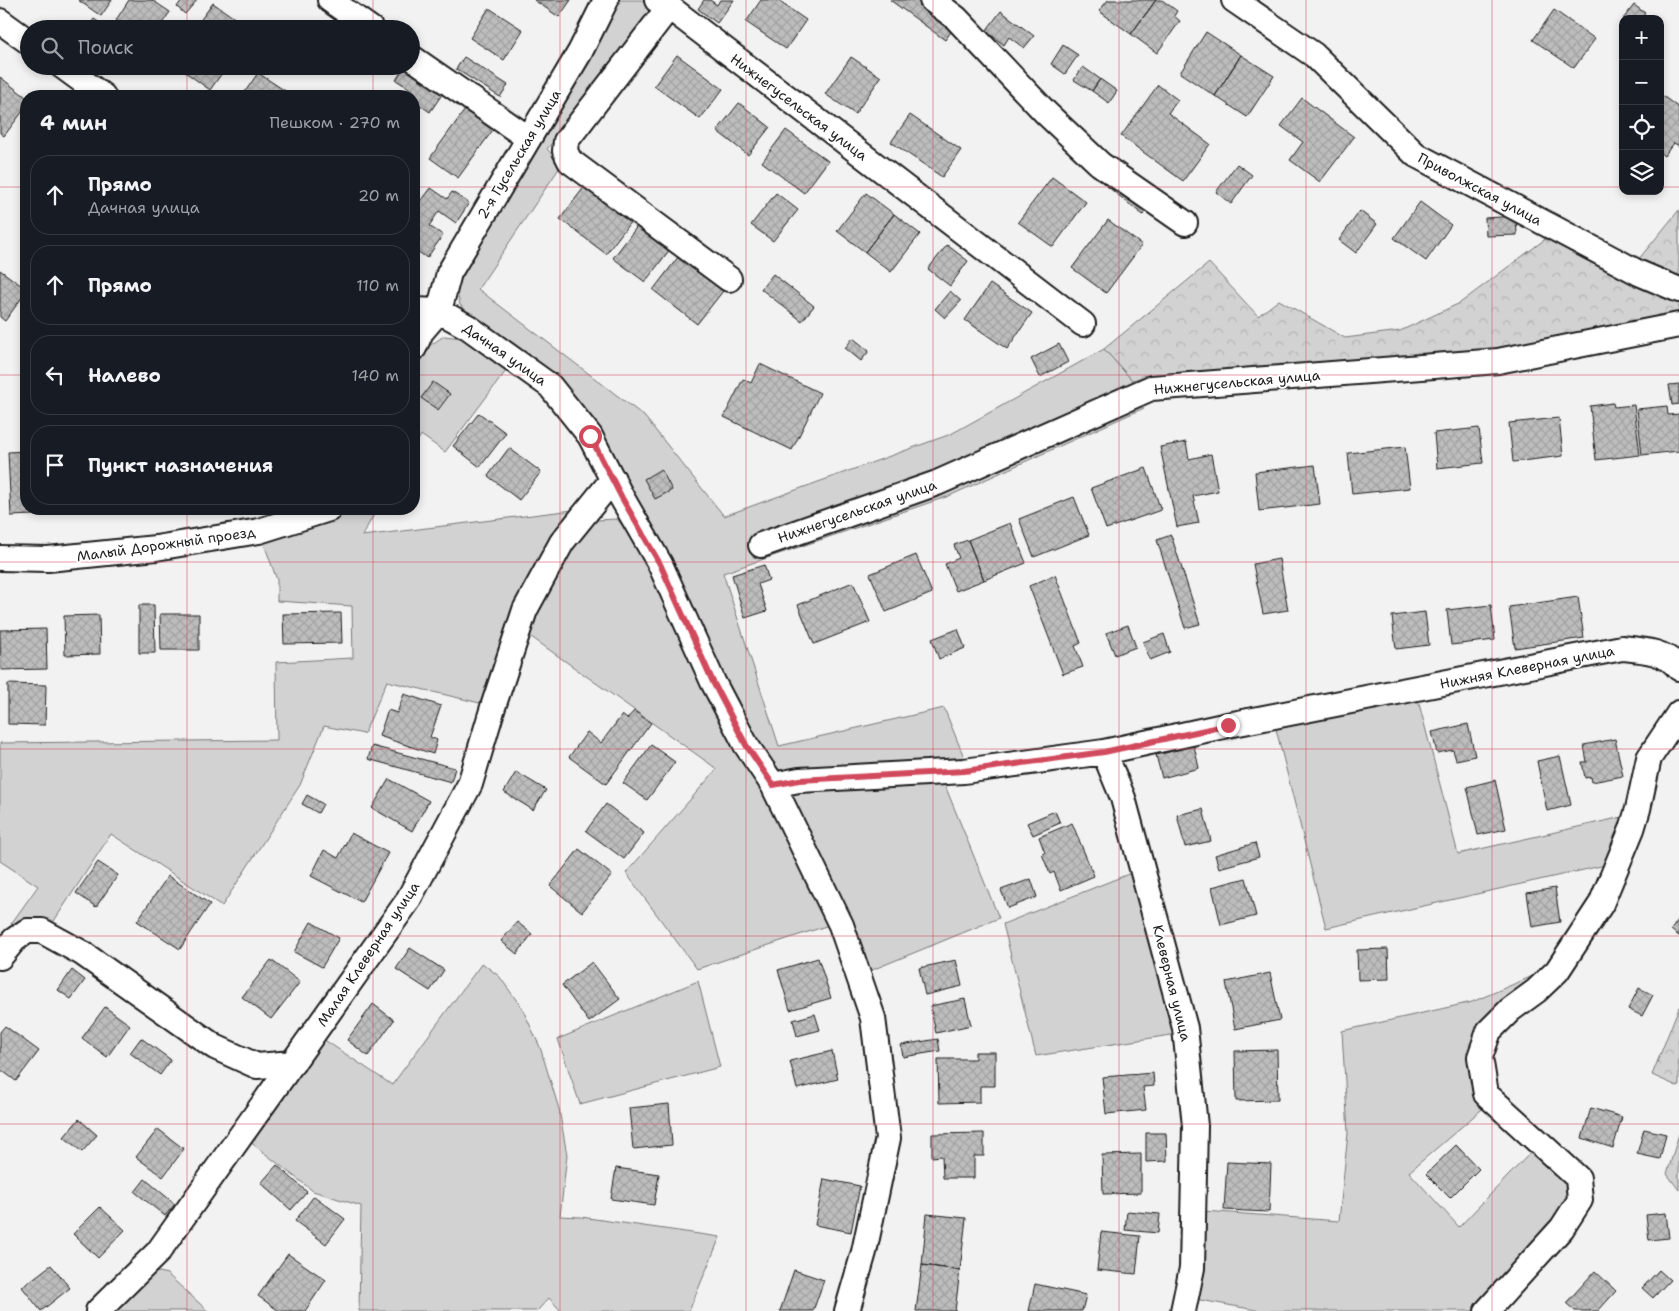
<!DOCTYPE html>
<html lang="ru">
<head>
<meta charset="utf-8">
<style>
  body { margin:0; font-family:"Shantell Sans",sans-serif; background:#20242c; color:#f1f3f6 }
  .controls { position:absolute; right:15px; top:15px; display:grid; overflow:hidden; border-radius:10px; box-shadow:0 2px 8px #0003 }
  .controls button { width:45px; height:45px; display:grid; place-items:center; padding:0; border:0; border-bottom:1px solid #363941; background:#171b24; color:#f1f3f6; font:25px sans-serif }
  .stop { position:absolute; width:15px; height:15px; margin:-11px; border:4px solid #d1495b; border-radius:50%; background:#fff }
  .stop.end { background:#d1495b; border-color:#fff; box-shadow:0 1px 5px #0008 }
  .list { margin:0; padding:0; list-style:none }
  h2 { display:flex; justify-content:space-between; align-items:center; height:65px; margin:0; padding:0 20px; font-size:21px }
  h2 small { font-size:16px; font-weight:400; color:#9ea1a6 }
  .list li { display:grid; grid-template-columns:32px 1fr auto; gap:15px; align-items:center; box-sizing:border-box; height:80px; margin:0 10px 10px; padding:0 10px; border:1px solid #363941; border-radius:20px }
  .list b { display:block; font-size:19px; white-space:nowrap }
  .list p { margin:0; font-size:16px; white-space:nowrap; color:#9ea1a6 }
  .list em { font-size:16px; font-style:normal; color:#9ea1a6 }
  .icon { flex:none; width:28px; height:28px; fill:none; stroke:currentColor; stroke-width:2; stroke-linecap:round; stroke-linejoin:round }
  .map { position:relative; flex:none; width:1679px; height:1311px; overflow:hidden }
  .search { position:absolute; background:#171b24; box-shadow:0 2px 8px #0003; left:20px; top:20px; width:400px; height:55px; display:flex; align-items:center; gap:12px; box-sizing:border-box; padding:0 18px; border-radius:28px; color:#9ea1a6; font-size:19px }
  .panel { position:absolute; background:#171b24; box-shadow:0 2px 8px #0003; left:20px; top:90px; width:400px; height:425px; border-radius:20px }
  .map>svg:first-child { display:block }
  .grass { fill:#d2d2d2; stroke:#777 }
  .forest { fill:url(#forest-crowns); stroke:#777 }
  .building { fill:url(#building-cross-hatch); stroke:#1c1c1c }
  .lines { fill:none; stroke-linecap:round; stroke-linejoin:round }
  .minor-casing { stroke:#1c1c1c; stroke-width:28 }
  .minor { stroke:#fff; stroke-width:24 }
  .route { stroke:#d1495b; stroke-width:6 }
  .grid { fill:none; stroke:#d1495b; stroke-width:1; stroke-opacity:0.55 }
  .labels { text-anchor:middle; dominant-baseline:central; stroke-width:4; stroke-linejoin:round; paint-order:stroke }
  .street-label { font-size:14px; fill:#1c1c1c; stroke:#fff }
</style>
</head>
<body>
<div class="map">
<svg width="1679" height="1311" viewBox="0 0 1679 1311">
  <defs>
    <pattern id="forest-crowns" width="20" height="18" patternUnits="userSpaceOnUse" patternTransform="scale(1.25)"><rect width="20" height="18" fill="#d2d2d2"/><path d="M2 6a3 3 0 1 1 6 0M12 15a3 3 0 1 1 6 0" fill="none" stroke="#b4b4b4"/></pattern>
    <pattern id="building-cross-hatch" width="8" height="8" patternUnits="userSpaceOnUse" patternTransform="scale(1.25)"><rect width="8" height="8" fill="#bdbdbd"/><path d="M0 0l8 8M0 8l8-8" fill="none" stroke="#a2a2a2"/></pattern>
  </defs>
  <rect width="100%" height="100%" fill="#f2f2f2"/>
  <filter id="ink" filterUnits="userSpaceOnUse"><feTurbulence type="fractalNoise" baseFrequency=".02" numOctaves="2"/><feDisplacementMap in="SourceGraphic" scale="10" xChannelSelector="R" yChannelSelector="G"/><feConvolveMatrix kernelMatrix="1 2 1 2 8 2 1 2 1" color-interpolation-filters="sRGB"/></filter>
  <g filter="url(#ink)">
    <path class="grass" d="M618,0H645L661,8L547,149L562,164L478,289L644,416L724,516L951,434L1104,349L1132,380L1144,408L949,496L723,573L779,746L944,708L966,762L776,773L751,744L598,432L460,305L457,292L458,275Z
      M444,336L463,338L509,367L445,452L421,435L414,447V375L429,346Z
      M349,509H377L362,536L573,510L484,704L387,681L364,734L324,726L300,785L222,906L111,834L52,924L30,921L11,924L38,886L0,861V743L277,740L276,662L353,658L352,606L277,601V580L263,541L330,519Z
      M617,519C653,558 678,623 701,671C743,756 786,840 829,925L697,969L626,873L717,769L527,634L535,607L567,553L597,520Z
      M1417,696L1458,854L1631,815L1610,864L1326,928L1275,725Z
      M944,783L999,918L867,972L792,797L800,790Z
      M1136,871L1177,1034L1036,1056L1003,924Z
      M482,963L499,976L522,1008L540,1047L559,1109L567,1155L560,1216L581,1217L720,1237L689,1311H561L549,1298L537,1311H359L361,1206L313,1191L249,1141L323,1039L392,1085Z
      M1549,969L1482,1027L1488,1104L1409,1172L1459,1227L1535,1148L1571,1186L1570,1199L1479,1311H1261L1195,1299L1204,1211L1339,1221L1348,1133L1342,1031L1472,1002Z
      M698,981L720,1067L580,1104L558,1039Z
      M160,1272L167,1274L208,1311H113L152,1273Z"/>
    <path class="forest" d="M1679,210V276L1638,260Z
      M1548,237L1679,300V318L1499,349L1148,376L1132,380L1104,349L1209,263L1258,316L1279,300L1345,338L1400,331L1460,303Z
      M1679,1007V1087L1652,1075Z
      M1679,1134V1190L1667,1174Z"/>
    <path class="building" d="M78,0H112L101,16Z
      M129,0H152L170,12L158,29H129L116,20Z
      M182,0H197L185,14L177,7Z
      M534,0H571L559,17Z
      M704,0H710L717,5L720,0H734L717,23L698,9Z
      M761,0H777L806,20L786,49L746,22Z
      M890,0H922L956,25L945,40Z
      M1108,0H1156L1131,34L1099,11Z
      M1156,0H1162L1177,11L1174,16L1180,21L1157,53L1131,34Z
      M213,3L250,29H194Z
      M1634,5L1645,13L1641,19H1623Z
      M489,8L523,30L504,60L470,38Z
      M1554,10L1595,39L1574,68L1533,40Z
      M1001,11L1034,36L1024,48L1009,37L1004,45L986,31Z
      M94,19L106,27L105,29H87Z
      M1206,32L1241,55L1215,96L1180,73Z
      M1063,45L1078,55L1065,74L1051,64Z
      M677,55L723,89L700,119L654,86Z
      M1241,55L1274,76L1247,117L1215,96Z
      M464,57L508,85L500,97L456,69Z
      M851,57L881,77L855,114L825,94Z
      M177,66H227L210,90Z
      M405,66L445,90L430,112L414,101V96H412L415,92L396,80Z
      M1083,67L1100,79L1092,91L1074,80Z
      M258,73L293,96H242Z
      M0,77L26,97V107L4,136L0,133Z
      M1100,79L1117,91L1109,103L1092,91Z
      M1158,85L1178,100L1168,113L1210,144L1183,181L1121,136Z
      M1660,94L1679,108V146L1674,143L1664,156L1660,153Z
      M1302,98L1354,137L1320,182L1290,160L1303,142L1281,126Z
      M739,103L770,127L748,155L717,131Z
      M467,107L495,127L458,178L430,158Z
      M910,115L961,150L942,177L891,142Z
      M786,130L828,161L804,193L762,162Z
      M1237,164L1252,175L1231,204L1216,192Z
      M1099,167L1150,207L1143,215L1093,175Z
      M1052,177L1086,202L1053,247L1018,222Z
      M585,186L631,221L606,254L560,219Z
      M431,188L447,199L452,192L469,203L456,223L439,211L429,226L443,235L427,258L414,249V195L422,200Z
      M776,193L798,210L773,241L751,225Z
      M866,193L894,214L865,252L837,231Z
      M1420,202L1451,225L1426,261L1394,238Z
      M1360,211L1377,224L1356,253L1339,240Z
      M894,214L920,234L891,272L865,252Z
      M1516,216L1517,235L1486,236L1485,218Z
      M642,220L674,244L645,282L613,258Z
      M1108,220L1142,245L1106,293L1072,268Z
      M947,245L968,261L950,286L928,269Z
      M679,256L723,291L697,324L653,290Z
      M0,270L26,289V292L5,321L0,317Z
      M773,274L814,306L802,321L761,289Z
      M990,284L1032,313L1007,349L965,320Z
      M950,291L961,301L945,318L935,309Z
      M853,338L869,351L861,361L845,348Z
      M1059,344L1068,362L1040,377L1031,359Z
      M760,364L820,393L792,450L724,417L743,379L751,383Z
      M433,382L450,394L438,410L421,398Z
      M1679,384V404L1672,405L1669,385Z
      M1613,403L1614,407L1634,405L1640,455L1596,460L1590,406Z
      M1667,406L1668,415L1679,414V451L1642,455L1637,409Z
      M479,413L506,433L480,467L453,446Z
      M1559,418L1563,456L1513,462L1509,423Z
      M1479,428L1483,463L1437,468L1434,433Z
      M1186,442L1189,459L1211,454L1218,491L1193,496L1199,523L1177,527L1160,447Z
      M1405,447L1410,488L1352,494L1348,453Z
      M509,448L541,472L519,500L488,476Z
      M26,451V509H54H33V515L11,516L8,452Z
      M1315,465L1320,504L1259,511L1255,472Z
      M1146,468L1161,510L1106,529L1091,488Z
      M661,469L672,490L655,499L644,479Z
      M1074,497L1089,535L1034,557L1019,519Z
      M1010,523L1026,563L984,580L968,540Z
      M1171,535L1200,624L1185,628L1157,540Z
      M968,540L984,580L956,591L945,564L959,558L954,545Z
      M916,555L932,593L886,612L870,574Z
      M1279,559L1288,610L1263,614L1253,564Z
      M764,565L769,580L758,584L767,611L745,618L732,575Z
      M1055,575L1081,643L1075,646L1083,667L1063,674L1029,586Z
      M853,582L870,622L814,644L798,605Z
      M1578,597L1584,638L1515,648L1509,607Z
      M139,605H154L155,653H139Z
      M1491,605L1495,640L1451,645L1447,610Z
      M1425,612L1429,645L1396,649L1392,616Z
      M341,613L342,643L284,644L283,614Z
      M160,614H199V650H161Z
      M99,615L100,654L65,655L64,616Z
      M1128,625L1136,647L1115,655L1106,633Z
      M46,629L47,669L1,670L0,630Z
      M958,629L965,648L939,659L932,639Z
      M1164,634L1170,652L1150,660L1143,642Z
      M8,684L46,685L45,725L8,724Z
      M404,694L441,706L430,737L437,740L433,754L379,736L388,710L397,713Z
      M634,711L651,723L606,784L569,757L587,732L601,743L622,715L627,719Z
      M1468,724L1475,756L1456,760L1453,750L1437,753L1432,732Z
      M1615,739L1623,776L1592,782L1591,777L1585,778L1582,762H1587L1584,745Z
      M651,745L675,762L647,800L623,783Z
      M372,746L455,768L451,782L368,759Z
      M1194,746L1199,768L1162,778L1156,755Z
      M1560,756L1571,805L1547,811L1537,761Z
      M516,772L546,790L533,810L504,792Z
      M389,779L429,801L412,831L372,808Z
      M1495,780L1506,829L1478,835L1467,787Z
      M307,795L323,804L318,813L302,804Z
      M606,804L644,833L624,859L586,831Z
      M1203,809L1211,841L1185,847L1177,815Z
      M1055,811L1060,823L1033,835L1027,823Z
      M1072,823L1094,876L1061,890L1054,872L1050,874L1042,854L1045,853L1039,837Z
      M351,833L388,853L361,902L311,876L324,850L338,858Z
      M1255,843L1259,857L1219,868L1215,855Z
      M579,849L612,875L582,912L550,886Z
      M98,862L118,875L96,907L76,893Z
      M168,876L210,904L180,949L137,921Z
      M1246,878L1256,916L1221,925L1212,887Z
      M1031,879L1037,897L1008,908L1001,890Z
      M1555,888L1560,922L1532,927L1527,893Z
      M1678,920H1679V936L1671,930Z
      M311,922L339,938L322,967L294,952Z
      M517,922L532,934L517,954L501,941Z
      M410,948L444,970L430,991L396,969Z
      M1388,949L1389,979L1358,980L1357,950Z
      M818,958L831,998L790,1010L778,970Z
      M271,960L300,982L271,1019L242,997Z
      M956,960L962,986L925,995L919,968Z
      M592,962L620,999L589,1022L562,985Z
      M72,970L85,980L71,999L58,990Z
      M1270,973L1280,1020L1235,1029L1226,982Z
      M1639,988L1653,995L1642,1016L1628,1009Z
      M965,999L971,1025L936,1033L930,1006Z
      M373,1004L394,1020L368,1056L347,1040Z
      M105,1007L130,1025L107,1057L82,1038Z
      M815,1014L820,1030L797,1036L793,1020Z
      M5,1026L39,1051L16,1081L0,1069V1032Z
      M141,1038L171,1060L160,1075L130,1053Z
      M938,1039L940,1051L903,1057L901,1045Z
      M1277,1050L1278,1100L1236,1101L1235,1051Z
      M832,1051L838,1079L797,1089L790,1061Z
      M975,1052H995V1086H980V1102L939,1103L938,1059H975Z
      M1153,1073L1154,1086L1143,1087L1146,1110L1106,1114L1102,1077Z
      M669,1104L672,1145L633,1149L629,1108Z
      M1591,1108L1622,1117L1613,1148L1582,1138Z
      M79,1119L97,1135L82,1152L64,1137Z
      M158,1129L184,1149L163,1177L136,1157Z
      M1644,1129L1666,1134L1660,1159L1637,1154Z
      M984,1133V1156H974V1178H943L942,1156L932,1157V1134Z
      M1146,1133H1166L1167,1161L1146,1162Z
      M1456,1145L1479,1169L1450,1198L1426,1174Z
      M1141,1154V1193L1103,1194L1102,1155Z
      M1227,1162L1271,1164L1269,1212L1224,1210Z
      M277,1165L307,1192L291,1210L261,1183Z
      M616,1168L659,1174L654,1205L611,1199Z
      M145,1179L175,1204L165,1216L135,1192Z
      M824,1179L860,1186L851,1232L815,1225Z
      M314,1196L345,1219L326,1244L295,1221Z
      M100,1207L125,1230L98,1258L73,1234Z
      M1127,1211L1160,1214L1158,1233L1125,1230Z
      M1666,1213L1669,1238L1649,1240L1646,1215Z
      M927,1214L966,1218L960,1270L922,1265Z
      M1101,1232L1140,1236L1136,1274L1097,1270Z
      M288,1254L326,1280L305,1311H279L258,1296Z
      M51,1265L70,1288L41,1311L22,1287Z
      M922,1265L960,1270L955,1311H916Z
      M794,1270L824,1280L813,1311H780Z
      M1659,1270L1670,1280L1653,1298L1642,1288Z
      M1595,1271L1616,1291L1598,1311H1575L1566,1303Z
      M1035,1284L1086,1295L1082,1311H1029Z"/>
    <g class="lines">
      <g class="minor-casing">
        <path id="minor" d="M330,0L371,29
          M657,0L669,7L1083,324
          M932,0L956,18L1046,113L1100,164L1185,223
          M1234,0L1314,55L1416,155L1639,273L1679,290
          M669,7L566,141L565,151L570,161L729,279
          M0,21L29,42
          M411,57L528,138
          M62,66L103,96
          M414,310L439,311L468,327L550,386L590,436L622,498L660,564L713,682L746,745L773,785L841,925L873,1018L888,1138L864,1252L847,1311
          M414,348L421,332L439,311L449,273L580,52L606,0
          M761,545L937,483L1151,388L1498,361L1679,325
          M0,558L48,559L156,548L259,531L329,509
          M1104,752L1123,798L1185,1028L1195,1126L1192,1268L1183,1311
          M773,785L799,780L964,771L1104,752L1228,725L1622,648C1643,650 1665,651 1679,668
          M0,957L14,940L27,931H42L82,953L215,1047L257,1066L293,1063
          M98,1311L158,1252L407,902L470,784L493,707L525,610L562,542L613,479
          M1487,1311L1562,1228L1580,1200L1578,1178L1486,1094L1480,1057L1489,1031L1510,1010L1536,991L1557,971L1601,904L1632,829L1638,809L1649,758L1679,713"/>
      </g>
      <use href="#minor" class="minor"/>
    </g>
  </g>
  <g class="lines" filter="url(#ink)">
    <path class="route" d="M590,436L622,498L660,564L713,682L746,745L773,785L799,780L964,771L1104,752L1228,725"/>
  </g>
  <path class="grid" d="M187,0V29M373,0V29M560,0V1311M746,0V1311M933,0V1311M1119,0V1311M1306,0V1311M1492,0V1311M187,66V96M373,66V96M0,187H26M414,187H1623M1660,187H1679M0,375H26M414,375H1679M187,509V1311M373,509V1311M0,562H1679M0,749H1679M0,936H1679M0,1124H1679"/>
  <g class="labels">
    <g class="street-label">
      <text transform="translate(799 107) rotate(37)">Нижнегусельская улица</text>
      <text transform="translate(519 154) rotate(-59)">2-я Гусельская улица</text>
      <text transform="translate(1480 189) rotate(28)">Приволжская улица</text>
      <text transform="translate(505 354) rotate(35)">Дачная улица</text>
      <text transform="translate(1237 382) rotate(-5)">Нижнегусельская улица</text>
      <text transform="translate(857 511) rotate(-19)">Нижнегусельская улица</text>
      <text transform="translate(166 544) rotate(-8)">Малый Дорожный проезд</text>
      <text transform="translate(1527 667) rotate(-11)">Нижняя Клеверная улица</text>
      <text transform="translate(368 954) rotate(-56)">Малая Клеверная улица</text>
      <text transform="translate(1172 983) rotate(76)">Клеверная улица</text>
    </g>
  </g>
</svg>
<div class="controls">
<button>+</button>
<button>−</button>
<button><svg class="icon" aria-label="locate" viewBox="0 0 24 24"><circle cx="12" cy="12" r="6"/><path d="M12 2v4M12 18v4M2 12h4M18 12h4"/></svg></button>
<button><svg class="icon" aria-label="layers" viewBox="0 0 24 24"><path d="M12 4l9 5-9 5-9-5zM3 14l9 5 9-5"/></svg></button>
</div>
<div class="stop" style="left:590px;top:436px"></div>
<div class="stop end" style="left:1228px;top:725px"></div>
<div class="search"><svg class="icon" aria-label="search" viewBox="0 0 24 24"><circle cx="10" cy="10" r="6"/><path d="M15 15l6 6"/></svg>Поиск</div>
<section class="panel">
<h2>4 мин<small>Пешком · 270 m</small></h2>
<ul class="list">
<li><svg class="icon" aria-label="ahead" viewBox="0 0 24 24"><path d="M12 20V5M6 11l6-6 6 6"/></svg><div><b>Прямо</b><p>Дачная улица</p></div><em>20 m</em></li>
<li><svg class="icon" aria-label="ahead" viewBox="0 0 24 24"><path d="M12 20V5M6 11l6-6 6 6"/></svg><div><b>Прямо</b></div><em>110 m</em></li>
<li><svg class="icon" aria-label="left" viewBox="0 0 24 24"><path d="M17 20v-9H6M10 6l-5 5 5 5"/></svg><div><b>Налево</b></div><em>140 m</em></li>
<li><svg class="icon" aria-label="arrive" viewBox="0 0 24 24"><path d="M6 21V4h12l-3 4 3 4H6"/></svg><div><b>Пункт назначения</b></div></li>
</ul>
</section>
</div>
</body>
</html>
